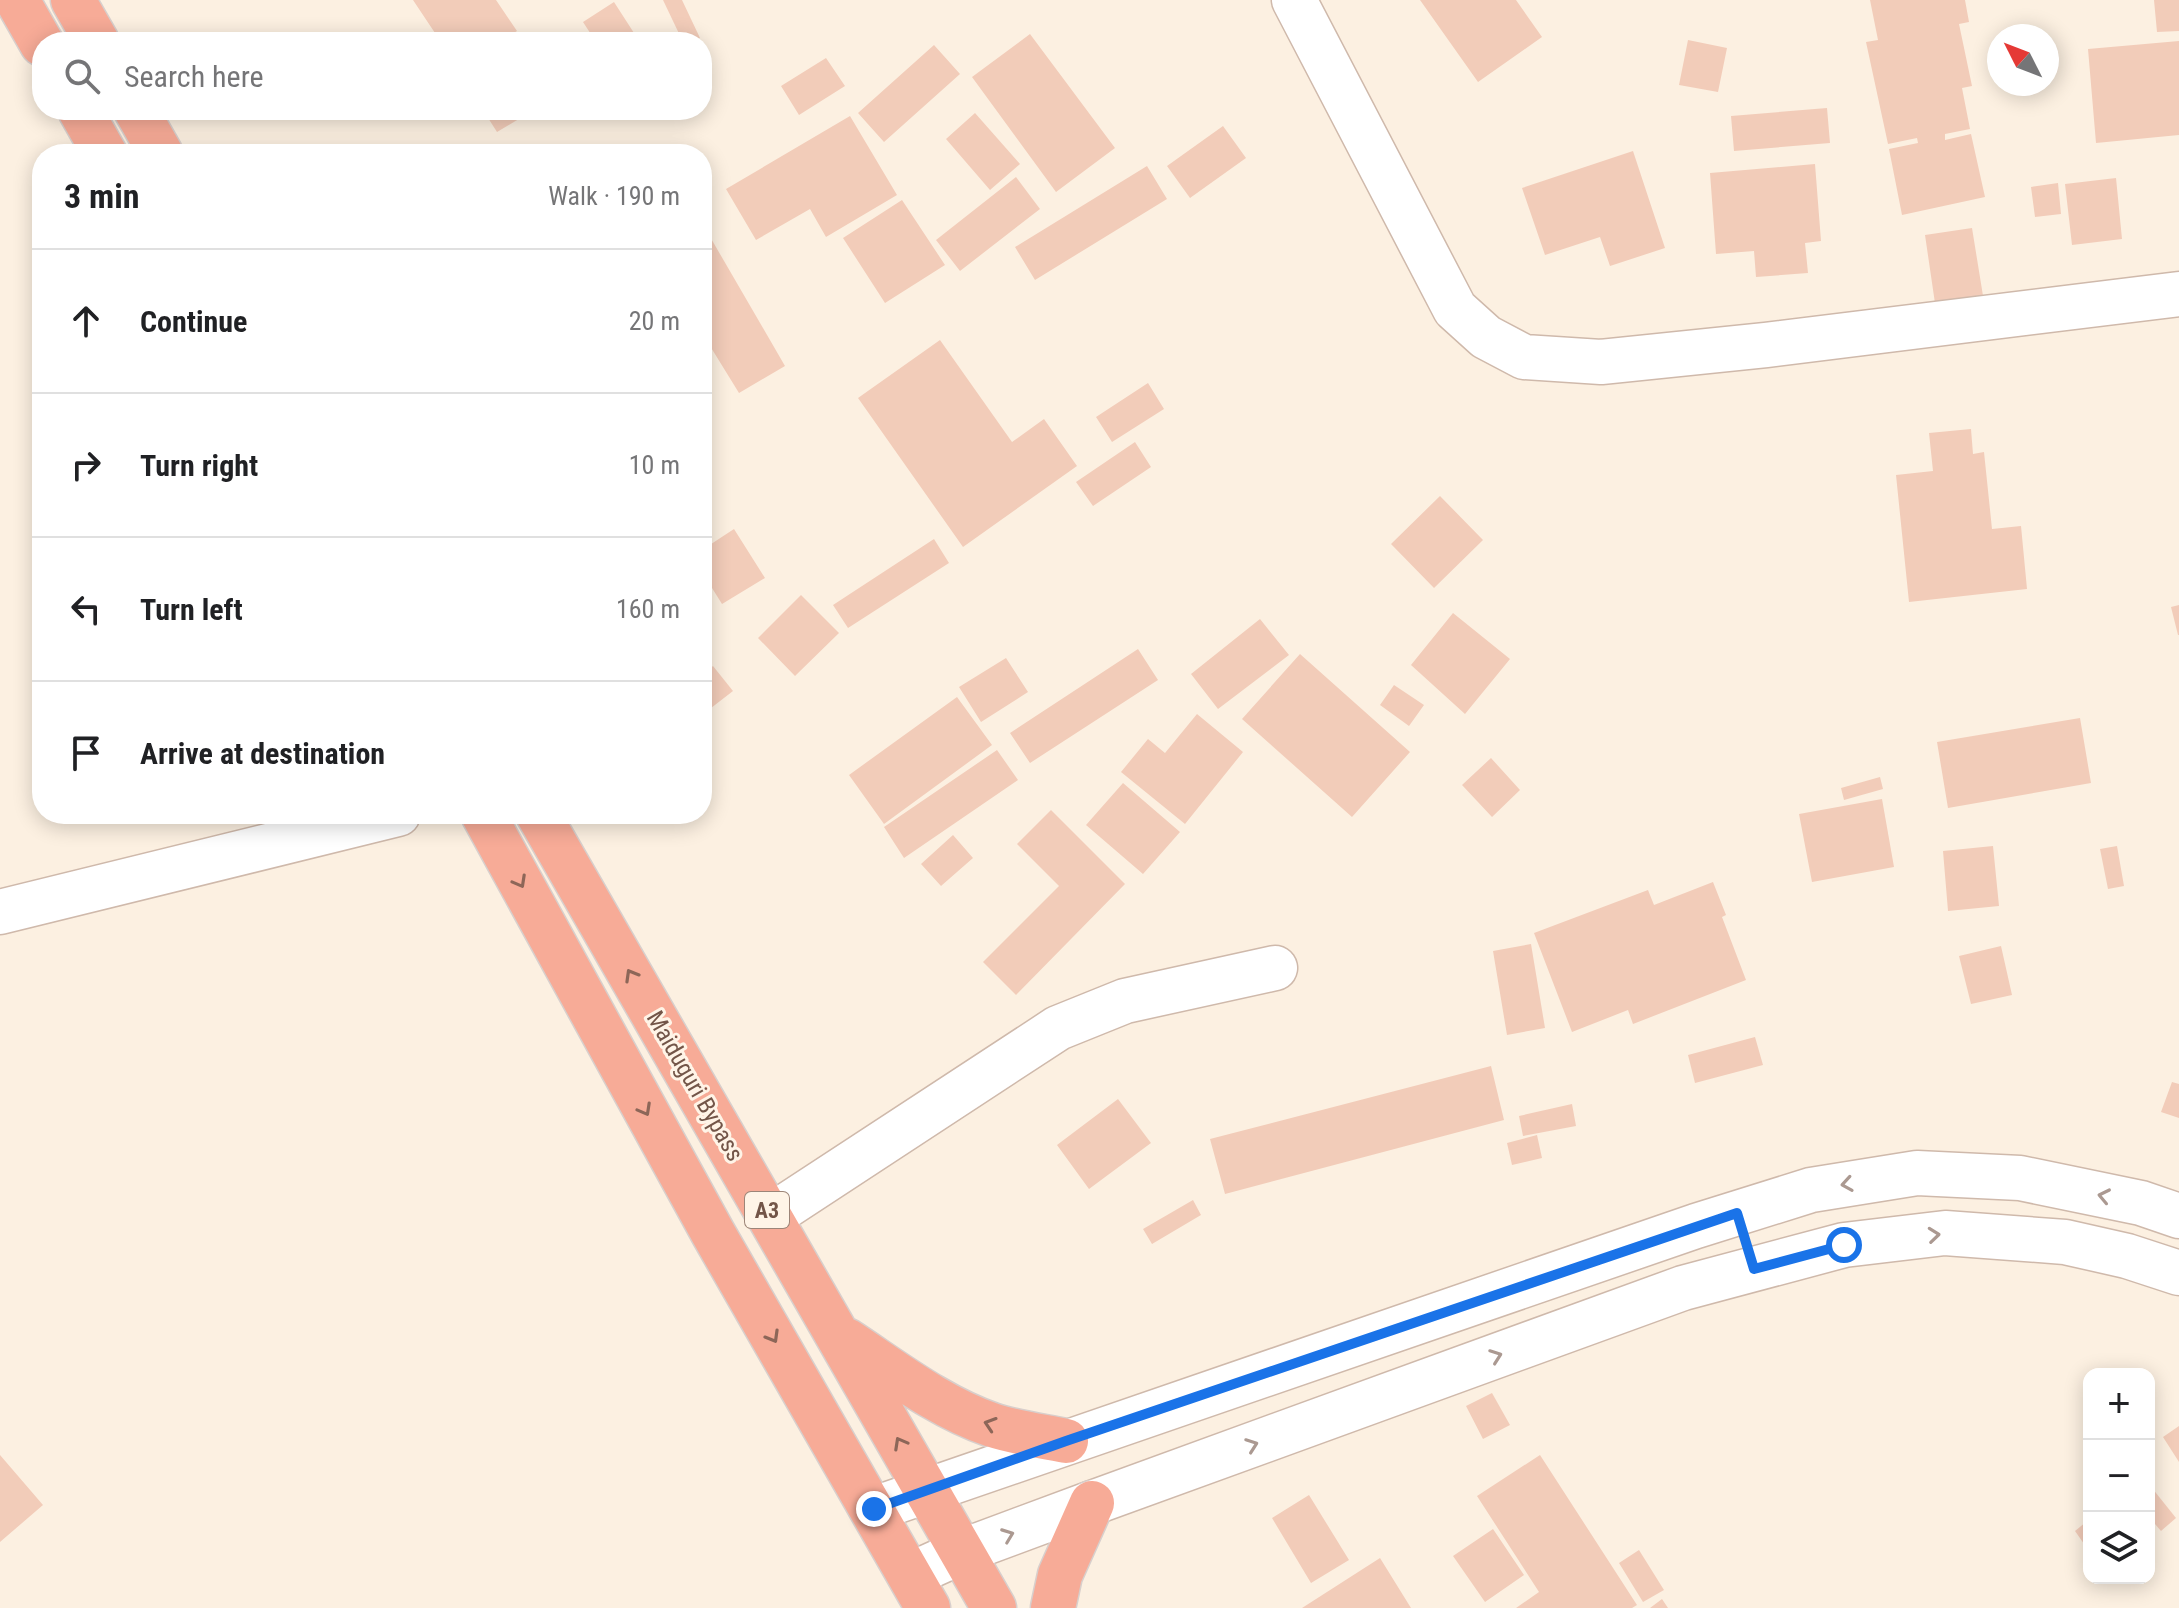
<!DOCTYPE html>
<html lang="en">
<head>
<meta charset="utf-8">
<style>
  body { margin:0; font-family:"Roboto Condensed",sans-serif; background:#f2f2f2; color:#202124 }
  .controls { position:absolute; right:24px; bottom:24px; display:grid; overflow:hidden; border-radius:16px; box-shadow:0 4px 20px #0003 }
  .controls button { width:72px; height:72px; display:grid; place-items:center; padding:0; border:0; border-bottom:2px solid #e0e0e0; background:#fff; color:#202124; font:40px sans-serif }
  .compass { position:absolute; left:1987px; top:24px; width:72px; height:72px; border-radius:50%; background:#fff; box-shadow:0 4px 20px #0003; rotate:312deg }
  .stop { position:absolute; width:24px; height:24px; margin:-18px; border:6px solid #1a73e8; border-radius:50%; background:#fff }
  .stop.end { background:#1a73e8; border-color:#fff; box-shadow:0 2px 8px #0008 }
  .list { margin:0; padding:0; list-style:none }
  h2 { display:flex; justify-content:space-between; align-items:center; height:104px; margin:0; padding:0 32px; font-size:34px }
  h2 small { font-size:26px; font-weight:400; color:#757577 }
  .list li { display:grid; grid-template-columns:52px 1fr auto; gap:24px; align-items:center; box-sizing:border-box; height:144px; padding:0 32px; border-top:2px solid #e0e0e0 }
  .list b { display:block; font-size:30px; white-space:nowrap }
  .list em { font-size:26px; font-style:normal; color:#757577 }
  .icon { flex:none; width:44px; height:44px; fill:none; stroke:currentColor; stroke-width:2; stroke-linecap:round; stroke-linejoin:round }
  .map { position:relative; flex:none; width:2179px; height:1608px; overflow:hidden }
  .search { position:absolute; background:#fff; box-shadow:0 4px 20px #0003; left:32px; top:32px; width:680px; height:88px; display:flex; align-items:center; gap:20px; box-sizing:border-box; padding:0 28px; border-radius:32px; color:#757577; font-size:30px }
  .panel { position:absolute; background:#fff; box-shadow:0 4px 20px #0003; left:32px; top:144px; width:680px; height:680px; border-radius:32px }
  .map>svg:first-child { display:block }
  .building { fill:#f2ccb9 }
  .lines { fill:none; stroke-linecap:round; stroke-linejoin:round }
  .minor-casing { stroke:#cfb9ab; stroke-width:47 }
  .highway-casing { stroke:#d8cfcc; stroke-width:47 }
  .minor { stroke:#fff; stroke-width:44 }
  .highway { stroke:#f7ab97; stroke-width:44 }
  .oneway { stroke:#8d6658 }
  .oneway2 { stroke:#ab9991 }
  .route { stroke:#1a73e8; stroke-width:10 }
  .labels { text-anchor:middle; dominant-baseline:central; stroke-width:6; stroke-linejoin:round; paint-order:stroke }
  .shield { fill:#fff4e7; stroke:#9d8578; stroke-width:2 }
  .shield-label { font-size:22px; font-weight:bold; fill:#735548 }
  .street-label { font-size:24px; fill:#735548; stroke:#fff4e7 }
</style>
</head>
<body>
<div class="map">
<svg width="2179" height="1608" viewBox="0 0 2179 1608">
  <rect width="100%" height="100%" fill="#fcf0e1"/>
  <path class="building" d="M413,0H496L517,31L500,42H441Z
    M663,0H682L700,38L683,42Z
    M1420,0H1516L1542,37L1478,82Z
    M1870,0H1965L1969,22L1959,24L1972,86L1962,88L1970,129L1945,134V140L1971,134L1985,197L1902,215L1889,149L1918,143L1917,138L1888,144L1866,42L1878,40Z
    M2154,0H2179V31L2157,32Z
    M614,2L634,33L621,42H596L583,22Z
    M1030,34L1115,148L1056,192L972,77Z
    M1688,40L1727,48L1718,92L1679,85Z
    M2179,41V135L2096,143L2088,49Z
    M934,45L960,74L884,142L858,113Z
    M826,58L845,86L799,115L781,86Z
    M1827,108L1830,143L1734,151L1731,116Z
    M483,110H534L497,132Z
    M975,113L1020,164L990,190L946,139Z
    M850,116L897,195L826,237L810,209L756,240L726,189Z
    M1223,126L1246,158L1190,198L1167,166Z
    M1633,151L1665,248L1610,266L1600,237L1545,255L1522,188Z
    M1815,164L1821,241L1805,243L1808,273L1756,277L1754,251L1716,254L1710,173Z
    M1147,166L1167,199L1035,280L1015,247Z
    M1016,177L1040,209L960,271L936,240Z
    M2116,178L2122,239L2072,245L2065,184Z
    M2058,183L2061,214L2035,217L2031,187Z
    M902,200L945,265L885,303L843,238Z
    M702,223L785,366L739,393L702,333Z
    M1972,228L1984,302L1936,310L1925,235Z
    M940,340L1012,442L1044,419L1077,466L963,547L858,398Z
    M1148,383L1164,409L1112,442L1096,417Z
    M1971,429L1973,454L1984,452L1992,529L2021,526L2027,589L1909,602L1896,475L1933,471L1929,433Z
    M1135,442L1151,467L1093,506L1076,482Z
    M1440,496L1483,540L1434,588L1391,544Z
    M734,529L765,578L722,604L702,572V550Z
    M934,539L949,563L848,628L833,605Z
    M801,595L839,633L795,676L758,638Z
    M2179,605V635H2178L2171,607Z
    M1453,613L1510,659L1465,714L1411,665Z
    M1260,619L1289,655L1218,709L1191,674Z
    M1138,649L1158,680L1030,763L1010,733Z
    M1300,654L1410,752L1352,817L1242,719Z
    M1006,658L1028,692L981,722L959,687Z
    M713,666L733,691L702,715V675Z
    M1394,685L1424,705L1409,726L1380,705Z
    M957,697L992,745L884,824L849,775Z
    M1197,714L1243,752L1185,824L1121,772L1148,739L1165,753Z
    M2080,718L2091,783L1948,808L1937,742Z
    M997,750L1018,780L904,858L884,827Z
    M1491,758L1520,790L1492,817L1462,785Z
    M1880,777L1883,789L1844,800L1841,788Z
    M1123,783L1180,832L1143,874L1086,825Z
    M1882,799L1894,867L1812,882L1799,814Z
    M1051,810L1125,884L1016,995L983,962L1059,886L1017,844Z
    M953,835L973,858L941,886L921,864Z
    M1993,846L1999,906L1948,911L1943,851Z
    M2117,846L2124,886L2108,889L2100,849Z
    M1713,882L1726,915L1722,917L1746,980L1633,1024L1628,1010L1572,1032L1534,933L1648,890L1654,905Z
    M1531,944L1545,1028L1507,1035L1493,951Z
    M2001,946L2012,995L1971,1004L1959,956Z
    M1755,1037L1763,1065L1695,1083L1688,1055Z
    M1491,1066L1504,1120L1225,1194L1210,1139Z
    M2172,1082L2179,1084V1118L2161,1112Z
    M1118,1099L1151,1143L1089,1189L1057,1145Z
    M1572,1104L1576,1126L1523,1136L1519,1116Z
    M1537,1135L1542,1158L1512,1165L1507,1143Z
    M1193,1200L1201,1215L1152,1244L1143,1229Z
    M1492,1393L1510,1425L1483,1439L1466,1406Z
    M2179,1426V1462L2163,1437Z
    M0,1455L43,1505L0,1542Z
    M1540,1455L1637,1605L1632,1608H1516L1539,1592L1477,1496Z
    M2152,1488L2176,1518L2161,1531L2149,1517V1490Z
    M1309,1495L1349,1560L1311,1583L1272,1518Z
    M2086,1522L2089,1527V1551L2075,1531Z
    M1493,1529L1524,1575L1485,1602L1453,1556Z
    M1639,1550L1664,1590L1643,1602L1619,1563Z
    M1380,1558L1411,1608H1302Z
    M1662,1599L1668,1608H1650Z"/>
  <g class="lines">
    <g class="minor-casing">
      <path id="minor" d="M1294,0L1455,309L1486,337L1524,357L1601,362L1766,345L2179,294
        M0,912L398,814
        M771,1216L1058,1028L1125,1001L1275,968
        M874,1509L1696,1226L1811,1190L1917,1173L2020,1178L2141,1203L2179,1216
        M910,1575L963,1551L1092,1503L1683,1288L1844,1245L1945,1233L2065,1242L2127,1256L2179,1273"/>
    </g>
    <g class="highway-casing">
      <path id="highway" d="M17,0L42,44
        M73,0L97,42
        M80,110L105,154
        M136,110L161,154
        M483,814L713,1233L928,1608
        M538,814L994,1608
        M846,1340C892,1370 939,1407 992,1425C1016,1433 1042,1436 1066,1441
        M1053,1608L1060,1575L1092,1503"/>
    </g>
    <use href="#minor" class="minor"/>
    <use href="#highway" class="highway"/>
  </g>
  <defs><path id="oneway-chevron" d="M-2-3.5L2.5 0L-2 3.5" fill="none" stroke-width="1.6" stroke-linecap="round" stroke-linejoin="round" transform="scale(2)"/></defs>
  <g class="oneway">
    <use href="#oneway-chevron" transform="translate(520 882) rotate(61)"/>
    <use href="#oneway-chevron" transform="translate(631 975) rotate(-120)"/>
    <use href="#oneway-chevron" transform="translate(645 1110) rotate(61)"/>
    <use href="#oneway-chevron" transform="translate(773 1337) rotate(60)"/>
    <use href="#oneway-chevron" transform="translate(990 1424) rotate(-162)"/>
    <use href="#oneway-chevron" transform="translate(900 1443) rotate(-119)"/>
  </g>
  <g class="oneway2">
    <use href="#oneway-chevron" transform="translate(1847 1184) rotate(171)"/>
    <use href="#oneway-chevron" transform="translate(2104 1196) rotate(-168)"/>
    <use href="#oneway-chevron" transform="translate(1934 1235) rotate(-6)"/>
    <use href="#oneway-chevron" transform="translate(1496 1356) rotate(-20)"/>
    <use href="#oneway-chevron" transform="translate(1252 1445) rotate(-20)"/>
    <use href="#oneway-chevron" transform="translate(1008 1535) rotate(-21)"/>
  </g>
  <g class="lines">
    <path class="route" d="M874,1509L1066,1441L1737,1213L1754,1269L1844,1245"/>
  </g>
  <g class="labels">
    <rect class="shield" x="745" y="1192" width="44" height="36" rx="6"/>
    <g class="shield-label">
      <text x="767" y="1210">A3</text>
    </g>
    <g class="street-label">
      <text transform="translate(695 1086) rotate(60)">Maiduguri Bypass</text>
    </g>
  </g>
</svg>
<div class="controls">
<button>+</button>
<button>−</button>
<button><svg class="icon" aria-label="layers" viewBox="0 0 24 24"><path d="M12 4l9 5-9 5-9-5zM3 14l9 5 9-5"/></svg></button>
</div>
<svg class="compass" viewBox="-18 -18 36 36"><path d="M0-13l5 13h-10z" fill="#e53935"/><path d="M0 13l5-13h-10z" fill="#757577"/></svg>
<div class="stop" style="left:1844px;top:1245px"></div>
<div class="stop end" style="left:874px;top:1509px"></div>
<div class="search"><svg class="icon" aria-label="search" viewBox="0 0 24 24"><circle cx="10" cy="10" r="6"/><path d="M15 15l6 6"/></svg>Search here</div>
<section class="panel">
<h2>3 min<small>Walk · 190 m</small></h2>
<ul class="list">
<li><svg class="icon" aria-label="ahead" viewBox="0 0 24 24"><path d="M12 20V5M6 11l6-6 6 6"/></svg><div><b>Continue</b></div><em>20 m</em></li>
<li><svg class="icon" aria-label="right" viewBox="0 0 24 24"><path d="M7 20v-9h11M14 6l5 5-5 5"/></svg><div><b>Turn right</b></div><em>10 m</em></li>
<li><svg class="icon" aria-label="left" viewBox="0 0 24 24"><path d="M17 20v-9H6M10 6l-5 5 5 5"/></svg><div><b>Turn left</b></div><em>160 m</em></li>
<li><svg class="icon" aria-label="arrive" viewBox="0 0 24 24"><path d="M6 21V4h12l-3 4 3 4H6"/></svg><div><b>Arrive at destination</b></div></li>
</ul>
</section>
</div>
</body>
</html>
